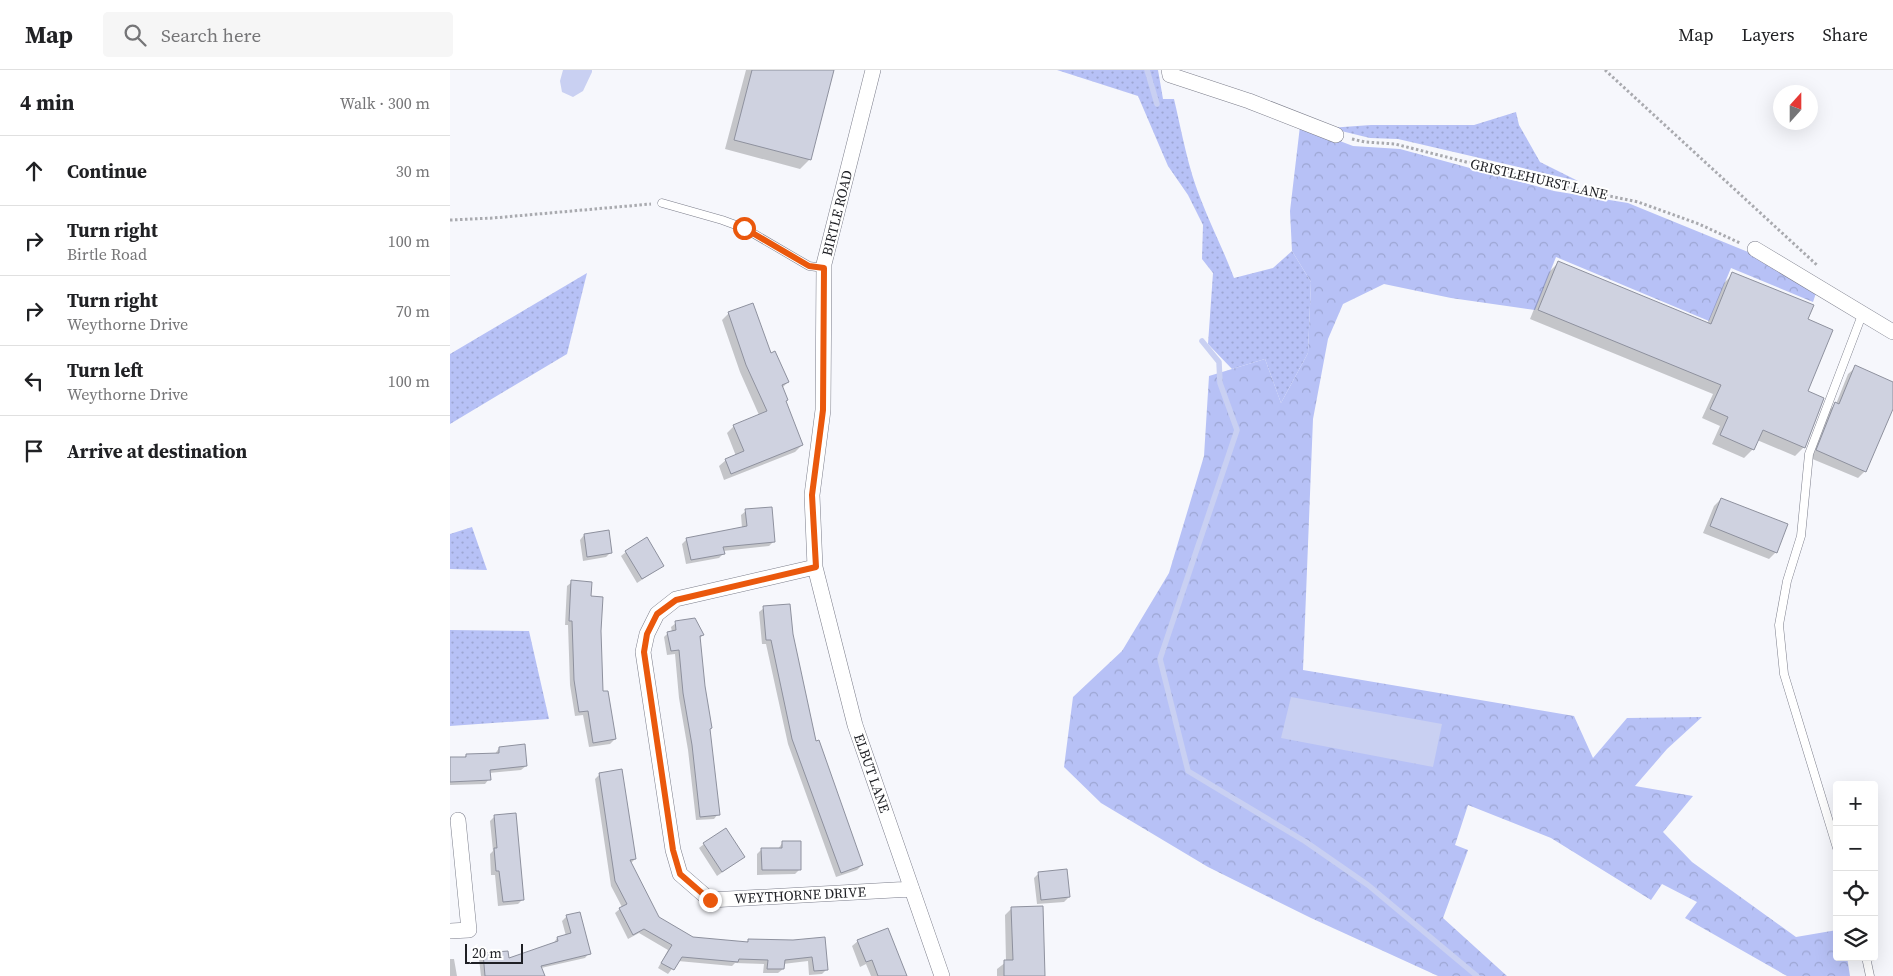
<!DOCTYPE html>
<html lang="en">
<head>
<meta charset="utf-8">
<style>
  body { margin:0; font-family:"Source Serif 4",serif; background:#f6f6f6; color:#202124 }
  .controls { position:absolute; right:15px; bottom:15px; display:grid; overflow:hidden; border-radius:5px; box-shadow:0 5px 20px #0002 }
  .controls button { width:45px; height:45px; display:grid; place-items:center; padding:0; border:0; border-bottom:1px solid #e0e0e0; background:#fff; color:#202124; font:25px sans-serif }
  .compass { position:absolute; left:1323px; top:15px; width:45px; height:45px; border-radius:50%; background:#fff; box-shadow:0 5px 20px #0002; rotate:21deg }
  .scale { position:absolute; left:15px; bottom:12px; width:58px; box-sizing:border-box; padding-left:5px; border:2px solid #1f2025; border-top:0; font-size:14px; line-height:18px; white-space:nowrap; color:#1f2025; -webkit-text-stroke:4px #fff; paint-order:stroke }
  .stop { position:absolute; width:15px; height:15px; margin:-11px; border:4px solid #ea580c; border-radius:50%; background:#fff }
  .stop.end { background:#ea580c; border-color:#fff; box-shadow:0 1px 5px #0008 }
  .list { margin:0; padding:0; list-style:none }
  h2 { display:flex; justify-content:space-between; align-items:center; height:65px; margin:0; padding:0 20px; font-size:21px }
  h2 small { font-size:16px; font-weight:400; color:#757577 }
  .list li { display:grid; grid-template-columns:32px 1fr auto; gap:15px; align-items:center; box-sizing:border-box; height:70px; padding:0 20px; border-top:1px solid #e0e0e0 }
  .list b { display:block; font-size:19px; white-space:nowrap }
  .list p { margin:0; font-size:16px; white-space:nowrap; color:#757577 }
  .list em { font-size:16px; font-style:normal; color:#757577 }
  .icon { flex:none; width:28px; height:28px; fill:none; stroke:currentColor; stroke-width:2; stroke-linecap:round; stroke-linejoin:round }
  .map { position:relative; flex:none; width:1443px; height:906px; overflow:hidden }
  header { display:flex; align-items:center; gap:30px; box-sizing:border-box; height:70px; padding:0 25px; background:#fff; border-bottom:1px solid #e0e0e0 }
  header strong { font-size:24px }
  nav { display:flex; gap:28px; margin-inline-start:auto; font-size:18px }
  .search { width:350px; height:45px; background:#f6f6f6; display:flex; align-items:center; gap:12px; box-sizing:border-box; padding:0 18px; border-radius:5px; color:#757577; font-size:19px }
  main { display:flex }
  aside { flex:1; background:#fff }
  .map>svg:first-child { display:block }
  .grass { fill:url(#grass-dots) }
  .forest { fill:url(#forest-crowns) }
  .water { fill:#c9d0f2 }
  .shadow { fill:#0003 }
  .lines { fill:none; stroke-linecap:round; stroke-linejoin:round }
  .stream { stroke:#c9d0f2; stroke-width:5.5 }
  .building { fill:#cfd2e0; stroke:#8e919e }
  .lane-casing { stroke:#7c7e8b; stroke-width:9 }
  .street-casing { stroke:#7c7e8b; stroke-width:16 }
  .path { stroke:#a9aaaf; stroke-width:3; stroke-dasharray:2.5 2.5; stroke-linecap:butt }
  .lane { stroke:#fff; stroke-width:8 }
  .street { stroke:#fff; stroke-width:15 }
  .route { stroke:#ea580c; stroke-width:6 }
  .labels { text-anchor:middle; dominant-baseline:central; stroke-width:4; stroke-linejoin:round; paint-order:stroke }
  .street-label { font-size:14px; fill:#1f2025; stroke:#fff }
</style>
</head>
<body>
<header>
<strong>Map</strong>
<div class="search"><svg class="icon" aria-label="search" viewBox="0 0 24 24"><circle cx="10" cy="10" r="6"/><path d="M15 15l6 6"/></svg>Search here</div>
<nav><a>Map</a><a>Layers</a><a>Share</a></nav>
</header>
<main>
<aside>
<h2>4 min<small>Walk · 300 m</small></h2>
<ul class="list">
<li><svg class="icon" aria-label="ahead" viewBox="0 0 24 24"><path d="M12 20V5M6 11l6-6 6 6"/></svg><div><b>Continue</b></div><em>30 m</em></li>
<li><svg class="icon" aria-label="right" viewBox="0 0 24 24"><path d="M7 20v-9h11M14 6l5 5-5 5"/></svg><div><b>Turn right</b><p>Birtle Road</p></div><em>100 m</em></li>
<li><svg class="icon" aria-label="right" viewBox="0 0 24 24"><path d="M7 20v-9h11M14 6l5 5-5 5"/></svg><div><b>Turn right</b><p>Weythorne Drive</p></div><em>70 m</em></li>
<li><svg class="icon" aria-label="left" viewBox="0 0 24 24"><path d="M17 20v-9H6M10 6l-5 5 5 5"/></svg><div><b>Turn left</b><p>Weythorne Drive</p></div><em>100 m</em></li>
<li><svg class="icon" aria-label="arrive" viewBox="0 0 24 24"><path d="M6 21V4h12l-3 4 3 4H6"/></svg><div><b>Arrive at destination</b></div></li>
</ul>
</aside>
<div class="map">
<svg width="1443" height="906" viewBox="0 0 1443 906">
  <defs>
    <pattern id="grass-dots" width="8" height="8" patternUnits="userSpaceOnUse" patternTransform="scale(1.25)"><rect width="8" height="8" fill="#b7c1f6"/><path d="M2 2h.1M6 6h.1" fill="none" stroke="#9da6d3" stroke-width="1.8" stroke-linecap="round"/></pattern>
    <pattern id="forest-crowns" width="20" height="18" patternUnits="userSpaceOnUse" patternTransform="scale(1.25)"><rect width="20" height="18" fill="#b7c1f6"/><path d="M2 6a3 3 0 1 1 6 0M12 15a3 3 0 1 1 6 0" fill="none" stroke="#9da6d3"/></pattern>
  </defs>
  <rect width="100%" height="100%" fill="#f6f7fc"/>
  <path class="grass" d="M607,0H708L713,29H724C732,63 738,98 751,130C761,156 774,181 784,208L823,198L842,181L861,212L858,283L831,333L815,289L782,299L758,274L763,203L752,189L753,155L738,125L718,96L688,26Z
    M1066,42L1069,55L1090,92L1128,111L948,69L920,68L879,58L921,55H1024Z
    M137,203L117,284L0,354V284Z
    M22,457L37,500L0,499V464Z
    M0,560L79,561L99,649L0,656Z"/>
  <path class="forest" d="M850,56L903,76L950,79L1104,121L1178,133L1303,184L1366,223L1363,232L1281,198L1259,251L1106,187L1085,240L1001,228L934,214L893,234L878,269L863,349L853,600L1124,646L1143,688L1177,648L1252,647L1217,679L1185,716L1243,726L1213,762L1242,792L1346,867L1387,860V887H1397L1400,906H1337L1235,848L1247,832L1212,814L1201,830L1101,768L1018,735L1005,775L1018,780L993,848L1057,906H988L861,848L758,797L651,733L614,697L623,627L672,581L719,503L754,386L759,306L815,289L831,333L858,283L861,212L842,181L840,141Z"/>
  <path class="water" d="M113,0H142V2L133,21L123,27L112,22L110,11Z
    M841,627L992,654L983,697L831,668Z"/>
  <path class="shadow" d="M296,0H383L360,89L350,99L275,79Z
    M1108,193L1257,254L1274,213L1283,204L1356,321L1354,377L1345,386L1307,370L1303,379L1294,388L1262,374L1270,356L1252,348L1263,324L1080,249L1099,202Z
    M279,243L320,284L338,312L332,318L335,332L352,375L345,382L274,410L269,396L276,390L286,386L277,363L284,356L309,345L290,302L272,250Z
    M1406,297L1443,313V336L1415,401L1408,408L1360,388L1378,341L1386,334L1398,304Z
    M1271,429L1326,482L1319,489L1253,463L1264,436Z
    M296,441L324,471L319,476L273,481V484L269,488L236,494L232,474L237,469L292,458L291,445Z
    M134,465L161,482L156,487L133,491L130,470Z
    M176,482L213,496L187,513L171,486Z
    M122,512L150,561L152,623L165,669L160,674L139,677L133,645L125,646L120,615L118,555H115L117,516Z
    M314,538L412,795L407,800L386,807L338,674L316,574H312L309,542Z
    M226,553L253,565L249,569L268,744L264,749L246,750L238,680L229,628L225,584L217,585L214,567L218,563L222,562L221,557Z
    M49,678L76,696L71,700L39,703V709L35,714L0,715V689L14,688L16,685L45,684Z
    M150,704L185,789L180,794L208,848L243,868L295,873L299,870L343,871L374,868L377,899L372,904L359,905L358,891L333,894V899L328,903H313L314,894L285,893L282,896L228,891L218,904L208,898L218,880L189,863L178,869L165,843L172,837L161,816L145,709Z
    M45,746L73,829L68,834L48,836L45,805H41L40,784L43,781L40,751Z
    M333,772L350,799L345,804L307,805V784L311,780L328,779Z
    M254,774L294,787L267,806L249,778Z
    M589,803L619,827L614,832L587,834L584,808Z
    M562,838L594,906H547V899L556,892L555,845Z
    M117,846L139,883L135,888L91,898L90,906H31L29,889L34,885L58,890L103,874L107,868L116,866L112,851Z
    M408,871L454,906H421L416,894L410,897L402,876Z
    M0,889H4L7,906H0Z"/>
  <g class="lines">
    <path class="stream" d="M697,0L707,34
      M752,271L769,292L770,313L787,360L710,589L738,701L856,772L918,815L1027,906"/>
  </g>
  <path class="building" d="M302,0H384L361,90L284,70Z
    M1108,191L1261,254L1282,202L1364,235L1358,249L1383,260L1358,321L1374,328L1355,378L1313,360L1304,380L1270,365L1278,347L1260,339L1271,315L1088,240Z
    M303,233L321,283L325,281L339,312L332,315L338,330L336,331L353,375L281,404L275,389L294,381L283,355L317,341L296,295L278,242Z
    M1405,295L1443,312V339L1416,402L1366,380L1385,332L1389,334Z
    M1271,428L1338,454L1327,483L1260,456Z
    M322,437L325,472L273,477L275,484L241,490L236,468L297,456L295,439Z
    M159,460L162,483L137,487L134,464Z
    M197,467L214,496L192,509L175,481Z
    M121,510L142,512L141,526L153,527L151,561L153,621H158L166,669L143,673L138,641L129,642L124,610L122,551H119Z
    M340,534L343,564L366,671L369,670L413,795L391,803L342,669L321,570H316L313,536Z
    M245,548L254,565L250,566L255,616L262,658L260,659L270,745L250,747L242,675L233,623L229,580L221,581L217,562L226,560L225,551Z
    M75,674L77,696L40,700L41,710L0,712V687H16V684L49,683V677Z
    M172,699L186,789L180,790L209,847L243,867L298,872V869L343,870L375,867L378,900L364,901L362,887L335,890L334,899H317L318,890L289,889L288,892L232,887L224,900L211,893L222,875L194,859L183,865L169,838L177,834L165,811L149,703Z
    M66,743L74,830L53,832L49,801H46L44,778H47L44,745Z
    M276,758L295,787L272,802L253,773Z
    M332,771H351V800H312L311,778H332Z
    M617,799L620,827L591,830L588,802Z
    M593,836L595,906H554V890H563L561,837Z
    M130,842L141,884L91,896L95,906H35L33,883L58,881L59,888L108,871L107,867L121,863L116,845Z
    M438,858L457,906H428L422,890L416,892L407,870Z"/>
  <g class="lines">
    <g class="lane-casing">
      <path id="lane" d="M212,133L272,150L294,158L359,196L374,198
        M1387,778L1334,604L1329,555L1337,511L1351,466L1359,384L1412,245
        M1416,887L1420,906"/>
    </g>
    <g class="street-casing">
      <path id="street" d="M423,0L374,194L373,340L362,425L365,497L405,655L492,906
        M719,0L720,5L799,31L886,65
        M1305,179L1443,262
        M365,497L226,529L207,544L197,564L193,582L223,780L230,804L260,830L462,819
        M0,861L19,860L8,750"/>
    </g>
    <path class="path" d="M1155,0L1368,196
      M902,69L915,72L945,74L1103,114L1188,132L1249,154L1290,173
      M0,150L43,148L201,134"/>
    <use href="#lane" class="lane"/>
    <use href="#street" class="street"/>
  </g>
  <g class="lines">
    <path class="route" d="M260,830L230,804L223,780L194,582L197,564L207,544L226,530L366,497L362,425L373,340L374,198L359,196L294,158"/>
  </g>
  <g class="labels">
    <g class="street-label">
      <text transform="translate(1089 109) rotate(13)">GRISTLEHURST LANE</text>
      <text transform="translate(387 143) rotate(-76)">BIRTLE ROAD</text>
      <text transform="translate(422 703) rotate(71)">ELBUT LANE</text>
      <text transform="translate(350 825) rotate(-3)">WEYTHORNE DRIVE</text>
    </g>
  </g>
</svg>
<div class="controls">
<button>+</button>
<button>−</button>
<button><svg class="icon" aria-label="locate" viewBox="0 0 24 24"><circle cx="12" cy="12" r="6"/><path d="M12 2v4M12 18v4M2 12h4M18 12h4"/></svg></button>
<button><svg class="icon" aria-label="layers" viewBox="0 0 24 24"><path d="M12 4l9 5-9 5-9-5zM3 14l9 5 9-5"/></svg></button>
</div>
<svg class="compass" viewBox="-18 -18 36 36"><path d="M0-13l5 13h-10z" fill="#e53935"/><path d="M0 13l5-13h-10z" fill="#757577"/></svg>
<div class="scale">20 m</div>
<div class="stop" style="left:294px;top:158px"></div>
<div class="stop end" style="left:260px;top:830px"></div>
</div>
</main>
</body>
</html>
